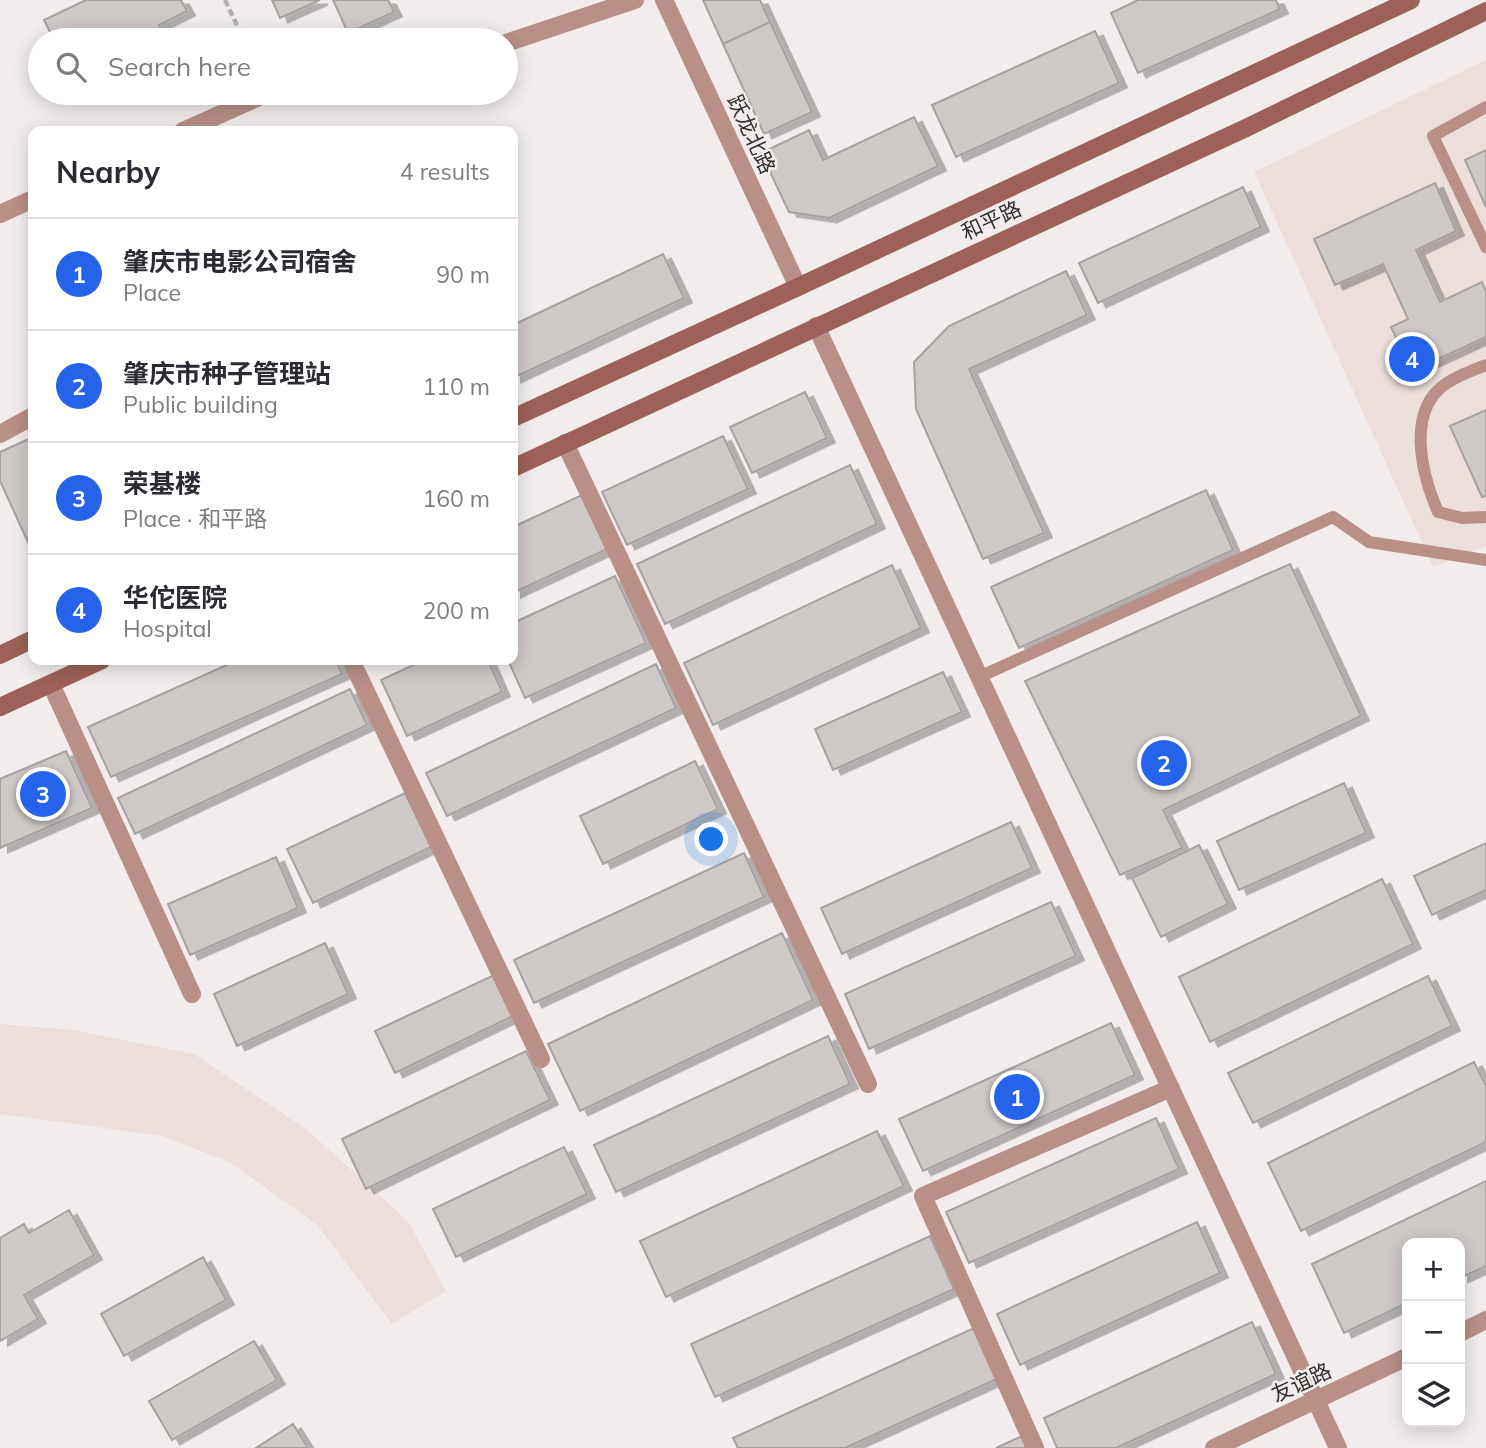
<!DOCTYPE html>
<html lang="en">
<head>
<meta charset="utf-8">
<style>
  body { margin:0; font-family:Mulish,"Noto Sans SC",sans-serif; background:#f2f2f3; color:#2b2b33 }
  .controls { position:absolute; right:21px; bottom:21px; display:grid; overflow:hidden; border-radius:14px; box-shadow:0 4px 18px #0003 }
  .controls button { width:63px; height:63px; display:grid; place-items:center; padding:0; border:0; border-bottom:2px solid #e1e1e2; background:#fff; color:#2b2b33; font:35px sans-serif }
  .you { position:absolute; left:712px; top:840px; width:24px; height:24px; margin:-18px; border:5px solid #fff; border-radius:50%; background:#1a73e8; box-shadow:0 0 0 10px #1a73e833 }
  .badge { display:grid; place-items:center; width:46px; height:46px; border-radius:50%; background:#2563eb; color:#fff; font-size:23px; font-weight:700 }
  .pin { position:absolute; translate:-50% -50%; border:4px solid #fff; box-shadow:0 2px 7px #0006 }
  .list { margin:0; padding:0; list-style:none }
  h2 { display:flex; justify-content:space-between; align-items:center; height:91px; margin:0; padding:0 28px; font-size:30px }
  h2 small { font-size:23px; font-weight:400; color:#7c7c81 }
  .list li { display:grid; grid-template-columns:46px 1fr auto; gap:21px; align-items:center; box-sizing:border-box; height:112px; padding:0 28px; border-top:2px solid #e1e1e2 }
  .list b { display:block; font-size:26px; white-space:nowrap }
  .list p { margin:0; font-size:23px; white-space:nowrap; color:#7c7c81 }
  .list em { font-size:23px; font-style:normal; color:#7c7c81 }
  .icon { flex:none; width:38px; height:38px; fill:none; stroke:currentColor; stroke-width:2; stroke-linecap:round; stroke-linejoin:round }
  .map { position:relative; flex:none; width:1486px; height:1448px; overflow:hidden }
  .search { position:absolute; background:#fff; box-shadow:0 4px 18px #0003; left:28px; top:28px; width:490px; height:77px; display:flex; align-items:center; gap:18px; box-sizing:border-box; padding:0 24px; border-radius:38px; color:#7c7c81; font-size:26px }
  .panel { position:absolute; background:#fff; box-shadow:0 4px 18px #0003; left:28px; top:126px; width:490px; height:539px; border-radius:14px }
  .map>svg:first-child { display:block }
  .built { fill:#ecdedb }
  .building { fill:#cec8c7; stroke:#a7a2a1; stroke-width:2; filter:url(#shadow) }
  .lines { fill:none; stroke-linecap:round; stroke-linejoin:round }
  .path { stroke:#b4b0af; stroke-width:4.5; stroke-dasharray:7 3.5; stroke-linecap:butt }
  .lane { stroke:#b98f88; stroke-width:12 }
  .street { stroke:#b98f88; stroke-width:18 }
  .secondary { stroke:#9c6157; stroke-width:18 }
  .labels { text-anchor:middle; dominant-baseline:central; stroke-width:5; stroke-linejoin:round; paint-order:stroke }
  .street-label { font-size:21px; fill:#312f2e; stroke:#f2edec }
</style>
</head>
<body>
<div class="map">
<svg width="1486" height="1448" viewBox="0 0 1486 1448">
  <defs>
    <filter id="shadow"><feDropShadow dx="8" dy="4.5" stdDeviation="0" flood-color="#0004"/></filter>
  </defs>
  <rect width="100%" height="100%" fill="#f2edec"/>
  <path class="built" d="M1486,60V546L1433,567L1254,172Z
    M0,1024L73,1030L194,1054L307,1130L408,1221L446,1291L392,1324L317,1225L231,1163L163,1136L0,1114Z"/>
  <path class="building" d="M86,0H181L187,11L159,25L166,40H54L44,20Z
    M272,0H320L280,18Z
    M333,0H388L394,12L348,33Z
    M703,0H760L770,22L723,44Z
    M1138,0H1276L1280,9L1138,73L1111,13Z
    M770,22L812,112L764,134L723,44Z
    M1095,31L1119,83L956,157L932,105Z
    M914,117L938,166L829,218L789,212L761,153L809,130L823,160Z
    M1486,150V207L1465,160Z
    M1435,183L1456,231L1416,250L1440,302L1482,282L1486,292V337L1412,371L1391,327L1408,319L1383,264L1335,285L1314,239Z
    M1243,187L1261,227L1098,303L1079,263Z
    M663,254L684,298L513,378V325Z
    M1066,271L1087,315L969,369L1044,533L983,559L916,409L914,362L949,326Z
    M805,392L827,438L752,473L730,427Z
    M1486,410V496L1482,497L1450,426Z
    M723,436L748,489L627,545L602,492Z
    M33,437V553L0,481V452Z
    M850,465L877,524L665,624L637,564Z
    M1206,490L1233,550L1019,648L991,587Z
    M582,495L607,549L513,593V527Z
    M1290,564L1361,716L1163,810L1182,848L1120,875L1025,681Z
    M892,565L921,628L713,725L684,663Z
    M615,576L646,643L525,698L508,660H513V623Z
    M238,660H336L342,674L111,777L88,727Z
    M424,660H488L502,692L407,736L381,680Z
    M656,664L676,708L447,816L426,773Z
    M943,672L962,712L833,770L815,729Z
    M350,689L367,725L135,834L118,798Z
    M66,751L92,808L0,848V779Z
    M695,761L718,809L603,864L580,816Z
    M1344,783L1366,833L1239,890L1217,841Z
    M405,793L431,847L313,903L287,849Z
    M1011,822L1032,868L842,954L821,908Z
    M1486,843V890L1432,915L1414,876Z
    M1199,845L1228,904L1161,937L1132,878Z
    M744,853L764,897L534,1003L514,960Z
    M276,857L298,908L190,955L168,904Z
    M1382,879L1413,944L1210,1042L1179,977Z
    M1051,902L1076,956L869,1049L845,994Z
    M782,933L813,1000L580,1111L548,1044Z
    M325,943L348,994L237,1046L214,994Z
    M494,975L513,1016L395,1073L375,1031Z
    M1428,976L1452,1026L1253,1123L1228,1073Z
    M1111,1023L1135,1075L923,1171L899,1119Z
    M828,1036L850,1084L616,1192L594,1145Z
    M526,1051L550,1100L366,1189L342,1139Z
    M1474,1062L1486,1086V1142L1301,1231L1268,1163Z
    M1156,1118L1179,1169L969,1263L946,1212Z
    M877,1131L904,1186L666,1297L640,1241Z
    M564,1147L587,1194L456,1257L433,1209Z
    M1486,1181V1266L1460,1278V1243H1407V1303L1344,1333L1312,1264Z
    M69,1210L94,1255L24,1295L38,1319L0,1341V1238L24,1224L29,1233Z
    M1197,1222L1220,1273L1020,1365L997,1314Z
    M930,1236L954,1289L715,1397L691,1344Z
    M203,1257L226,1300L124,1356L101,1314Z
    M1252,1322L1276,1374L1116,1448H1057L1044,1418Z
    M976,1327L999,1378L845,1448H738L733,1438Z
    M254,1341L277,1380L172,1440L149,1401Z
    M293,1424L308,1448H256Z
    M1022,1436L1027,1448H996Z"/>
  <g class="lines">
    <path class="path" d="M225,0L244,40"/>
    <path class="lane" d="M1486,107L1433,136L1486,247
      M1486,365C1473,370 1459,375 1447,383C1405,410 1422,475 1438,512L1462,518L1486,517
      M979,677L1333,517L1369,542L1486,560"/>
    <path class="street" d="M664,0L798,287
      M506,43L635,0
      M183,131L268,93
      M0,214L33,199
      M816,326L1338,1448
      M0,434L33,416
      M565,443L868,1084
      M351,660L541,1059
      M51,684L192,994
      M1460,1333L1486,1320
      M1035,1448L923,1196L1171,1088
      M1214,1448L1407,1357"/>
    <path class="secondary" d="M513,418L798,287L1411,0
      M513,468L1246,128L1486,11
      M0,655L33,639
      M0,707L102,660"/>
  </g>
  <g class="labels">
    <g class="street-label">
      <text transform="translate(752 134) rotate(65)">跃龙北路</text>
      <text transform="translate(991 220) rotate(-25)">和平路</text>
      <text transform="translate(1301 1382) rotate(-25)">友谊路</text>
    </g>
  </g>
</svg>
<div class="controls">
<button>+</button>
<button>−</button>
<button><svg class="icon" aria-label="layers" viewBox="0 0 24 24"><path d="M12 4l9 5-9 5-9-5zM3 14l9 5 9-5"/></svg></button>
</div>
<div class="you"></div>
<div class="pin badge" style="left:1017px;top:1097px">1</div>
<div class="pin badge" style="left:1164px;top:763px">2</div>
<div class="pin badge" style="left:43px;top:794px">3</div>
<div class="pin badge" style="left:1412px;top:359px">4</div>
<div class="search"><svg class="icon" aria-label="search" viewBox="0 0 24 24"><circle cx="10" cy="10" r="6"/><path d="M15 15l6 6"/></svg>Search here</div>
<section class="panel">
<h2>Nearby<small>4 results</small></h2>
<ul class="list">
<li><span class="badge">1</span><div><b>肇庆市电影公司宿舍</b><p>Place</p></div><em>90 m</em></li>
<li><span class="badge">2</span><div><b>肇庆市种子管理站</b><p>Public building</p></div><em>110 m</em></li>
<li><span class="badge">3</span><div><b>荣基楼</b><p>Place · 和平路</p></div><em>160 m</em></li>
<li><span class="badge">4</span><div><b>华佗医院</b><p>Hospital</p></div><em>200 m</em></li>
</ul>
</section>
</div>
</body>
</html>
